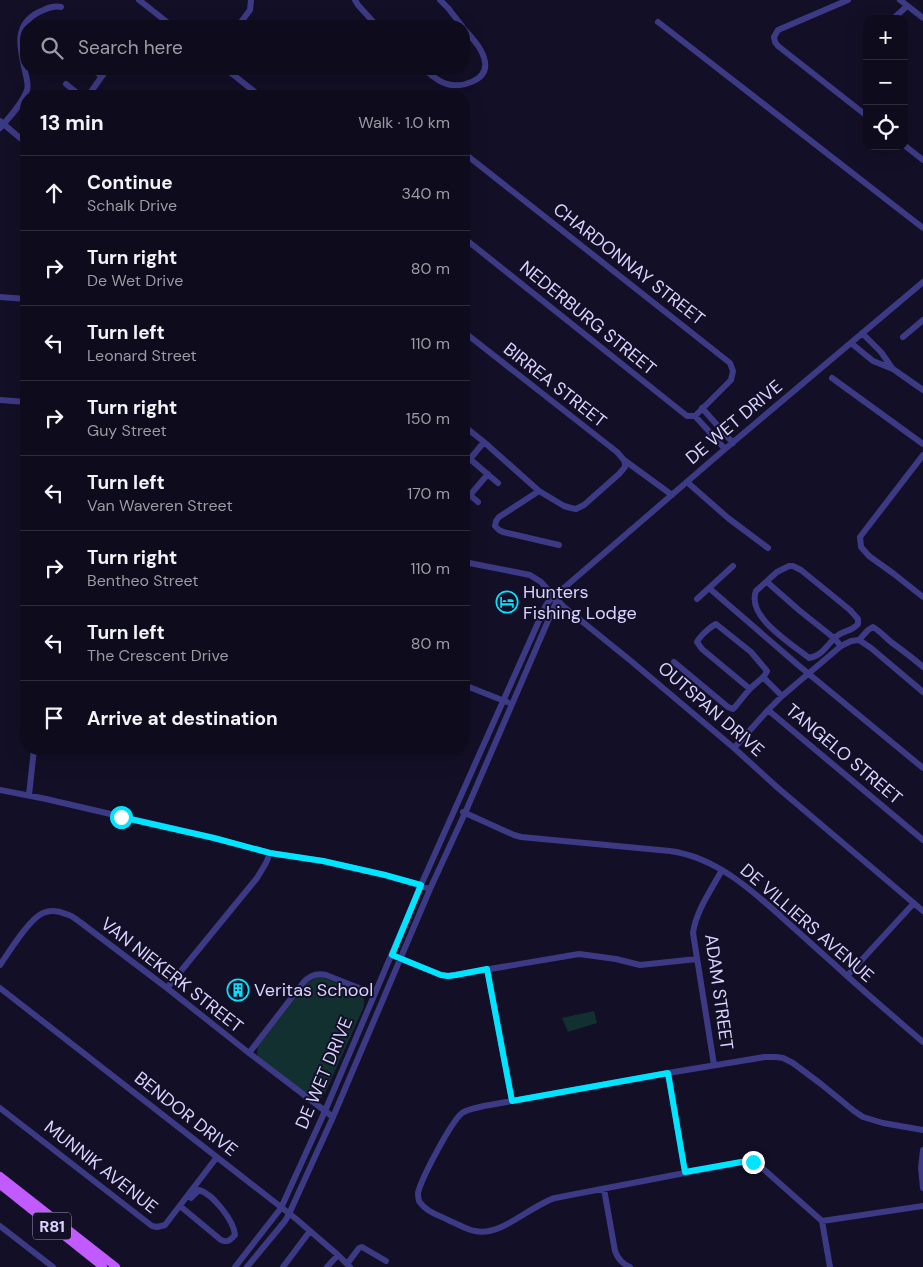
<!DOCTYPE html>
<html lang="en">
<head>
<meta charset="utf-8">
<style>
  body { margin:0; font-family:"DM Sans",sans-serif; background:#1c1929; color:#f1f3f6 }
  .controls { position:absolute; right:15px; top:15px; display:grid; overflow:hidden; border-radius:10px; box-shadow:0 5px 20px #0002 }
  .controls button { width:45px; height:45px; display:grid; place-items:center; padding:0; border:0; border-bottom:1px solid #2e2b3b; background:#0e0b1c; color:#f1f3f6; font:25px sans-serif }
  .stop { position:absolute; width:15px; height:15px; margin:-11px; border:4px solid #00e5ff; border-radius:50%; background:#fff }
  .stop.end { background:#00e5ff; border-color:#fff; box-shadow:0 1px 5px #0008 }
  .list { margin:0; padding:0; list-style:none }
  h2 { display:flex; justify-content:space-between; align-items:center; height:65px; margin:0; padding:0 20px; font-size:21px }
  h2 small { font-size:16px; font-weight:400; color:#9b9ba3 }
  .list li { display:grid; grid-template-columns:32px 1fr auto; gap:15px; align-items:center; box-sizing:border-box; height:75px; padding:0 20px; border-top:1px solid #2e2b3b }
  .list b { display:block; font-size:19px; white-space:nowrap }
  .list p { margin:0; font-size:16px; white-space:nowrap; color:#9b9ba3 }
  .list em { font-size:16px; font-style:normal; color:#9b9ba3 }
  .icon { flex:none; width:28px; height:28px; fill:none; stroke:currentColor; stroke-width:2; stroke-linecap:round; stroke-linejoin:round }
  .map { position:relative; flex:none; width:923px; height:1267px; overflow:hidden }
  .search { position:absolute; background:#0e0b1c; box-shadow:0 5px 20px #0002; left:20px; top:20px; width:450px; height:55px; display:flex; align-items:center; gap:12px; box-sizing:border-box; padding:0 18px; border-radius:20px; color:#9b9ba3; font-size:19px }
  .panel { position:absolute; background:#0e0b1c; box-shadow:0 5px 20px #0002; left:20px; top:90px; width:450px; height:665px; border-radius:20px }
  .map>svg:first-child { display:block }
  .green { fill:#12302f }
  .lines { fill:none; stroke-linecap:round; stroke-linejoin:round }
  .minor { stroke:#3d3a85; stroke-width:6 }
  .major { stroke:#c25bff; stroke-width:8 }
  .route { stroke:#00e5ff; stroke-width:6 }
  .labels { text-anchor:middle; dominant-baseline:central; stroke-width:4; stroke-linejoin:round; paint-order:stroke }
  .shield { fill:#130f26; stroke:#9e99be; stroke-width:1 }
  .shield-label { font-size:16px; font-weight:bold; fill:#d9d4ff }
  .street-label { font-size:18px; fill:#d9d4ff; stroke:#130f26 }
  .poi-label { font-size:18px; fill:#d9d4ff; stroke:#130f26; text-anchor:start }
</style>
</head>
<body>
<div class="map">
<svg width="923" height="1267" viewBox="0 0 923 1267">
  <rect width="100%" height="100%" fill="#130f26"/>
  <path class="green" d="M322,977L360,993C365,998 365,1002 363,1009L325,1093L321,1098L315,1100L258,1057L257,1052L258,1046L307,983L316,978Z
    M594,1011L597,1023L568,1032L562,1018Z"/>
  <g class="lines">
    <path class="minor" d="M139,0L172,26
      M355,0L358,5L377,26
      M440,0L448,8L462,26
      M848,0L778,30L774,37L775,42L778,46L867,116
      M900,0L923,18
      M893,19L907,6
      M658,22L923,228
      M238,26L250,10L251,0
      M92,69L102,76
      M226,69L260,96
      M424,69C431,75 438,82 447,84C461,88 488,81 485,62C483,49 472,38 464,29
      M66,84L81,96
      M88,96L107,69
      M0,121L26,143
      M0,128C9,118 23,103 27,90C29,84 26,77 25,71C20,48 13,25 39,12C46,9 53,5 61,7
      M904,145L923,160
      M464,153L730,363L733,371L731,380L695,416H687L464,238
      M0,297L26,299
      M464,332L617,452L624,460L625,464V467L619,474L584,505L576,509L571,508L564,506L539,491L484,442L464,426
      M862,333L881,352L892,368
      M903,337L923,320
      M851,343L873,361L893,369L923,390
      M832,378L923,444
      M0,400L26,402
      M702,408L733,443
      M695,416L725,449
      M464,454L498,483
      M923,455L860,537L861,547L869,556L894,574L923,597
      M470,459L484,442
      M624,460L672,495
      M687,482L728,518L768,548
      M464,490L478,502
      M539,491L499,517L496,521L495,526L499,530L503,532L559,545
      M470,495L488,474
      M464,562L530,575L541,582L563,606L631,661L734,748L778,788L923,911
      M789,566H793L801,570L850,610L858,619V624C851,632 844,630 837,636C827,644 823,656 809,658C792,644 746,617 756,591L777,572Z
      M767,582L800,611L834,638L841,646
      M709,588L798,665L923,768
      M697,599L733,566
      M859,640L868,630L873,627C880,631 885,637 891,642C902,650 913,658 923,667
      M674,662L728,707L733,709L735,707C740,701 745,694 751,688C756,682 764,679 767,671L751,652L716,624C710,627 700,636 697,642L702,649L750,689
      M763,677L782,696
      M464,685L507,702
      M768,710L923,840
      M734,748L768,710L782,696L841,646L851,641L859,640L871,648L923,692
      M0,790L46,799L214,838L270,853L323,861L385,875L430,889
      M29,795L34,749
      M463,812L514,835L521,837L670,851C716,857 753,891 786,921C802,935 818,950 834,964C863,991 893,1016 923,1042
      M392,955L441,975L448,976L579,954L616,959L640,965L697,959
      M0,965C9,952 29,919 43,913C50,910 59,911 66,914C71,915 76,919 80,922L167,988L249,1053L333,1117
      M487,969L512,1101
      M847,976L914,903
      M0,988L295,1218L338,1255L350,1267
      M167,988L257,878L266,863L270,853
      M249,1053L303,983C309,976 317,973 326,975L374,994
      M714,1065L693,933C696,911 711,890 722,870
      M668,1073L685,1173
      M0,1108L152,1226L157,1227L165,1225L217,1157
      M923,1150L921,1168L923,1188
      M604,1189L615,1251C618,1259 622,1264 630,1267
      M180,1206L221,1240C228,1243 230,1240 235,1235C234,1221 213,1194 199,1190L191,1198
      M822,1221L923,1206
      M0,1226L53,1267
      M347,1264L359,1248L362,1247L386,1261
      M235,1267L281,1208L325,1111L421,885L546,605L553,596L565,587L725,449L923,282
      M247,1267L285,1221L289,1214L333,1117L430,889L465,813L557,600L563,590
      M283,1267L310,1231
      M327,1267L338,1255
      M830,1267L822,1221L760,1166L753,1162L747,1161L555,1198C531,1205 501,1237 475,1231C467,1230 458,1224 450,1221C439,1215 426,1212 419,1201C418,1197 418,1196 418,1193C421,1179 451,1122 462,1113C468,1109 476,1108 484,1106L668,1073L765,1057H776L783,1058L793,1063L821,1084L854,1111L863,1117L883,1123L923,1130"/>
    <path class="major" d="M0,1176L116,1267
      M0,1185L103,1267"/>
  </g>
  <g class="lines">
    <path class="route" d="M121,817L214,838L270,853L323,861L385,875L421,885L392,955L441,975L448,976L456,975L487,969L512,1101L668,1073L685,1172L747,1161L753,1162"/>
  </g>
  <defs>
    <g id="hotel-ring" transform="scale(1.125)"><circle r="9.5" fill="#130f26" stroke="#00e5ff" stroke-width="1.5"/><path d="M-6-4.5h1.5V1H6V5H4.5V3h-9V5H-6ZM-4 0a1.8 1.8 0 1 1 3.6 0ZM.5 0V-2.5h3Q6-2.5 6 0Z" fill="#00e5ff"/></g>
    <g id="building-ring" transform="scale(1.125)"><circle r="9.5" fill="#130f26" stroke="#00e5ff" stroke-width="1.5"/><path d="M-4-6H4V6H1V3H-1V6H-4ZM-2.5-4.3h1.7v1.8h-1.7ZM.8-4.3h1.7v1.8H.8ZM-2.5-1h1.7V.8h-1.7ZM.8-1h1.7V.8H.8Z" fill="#00e5ff"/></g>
  </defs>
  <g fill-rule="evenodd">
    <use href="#hotel-ring" x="507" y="602"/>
    <use href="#building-ring" x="238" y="990"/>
  </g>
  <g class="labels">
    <rect class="shield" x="33" y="1212.5" width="38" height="27" rx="4"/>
    <g class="shield-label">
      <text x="52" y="1226">R81</text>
    </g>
    <g class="street-label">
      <text transform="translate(629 264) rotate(38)">CHARDONNAY STREET</text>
      <text transform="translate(588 318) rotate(39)">NEDERBURG STREET</text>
      <text transform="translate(555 385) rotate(38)">BIRREA STREET</text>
      <text transform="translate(734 422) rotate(-40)">DE WET DRIVE</text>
      <text transform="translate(711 709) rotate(41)">OUTSPAN DRIVE</text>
      <text transform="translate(844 754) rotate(40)">TANGELO STREET</text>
      <text transform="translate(807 923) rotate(41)">DE VILLIERS AVENUE</text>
      <text transform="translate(172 975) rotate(38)">VAN NIEKERK STREET</text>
      <text transform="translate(719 992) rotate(82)">ADAM STREET</text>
      <text transform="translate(324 1073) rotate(-67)">DE WET DRIVE</text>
      <text transform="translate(186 1114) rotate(38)">BENDOR DRIVE</text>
      <text transform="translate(101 1167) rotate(38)">MUNNIK AVENUE</text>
    </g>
    <g class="poi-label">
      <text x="523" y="592">Hunters<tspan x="523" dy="21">Fishing Lodge</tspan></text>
      <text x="254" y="990">Veritas School</text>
    </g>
  </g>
</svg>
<div class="controls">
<button>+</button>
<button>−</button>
<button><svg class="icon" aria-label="locate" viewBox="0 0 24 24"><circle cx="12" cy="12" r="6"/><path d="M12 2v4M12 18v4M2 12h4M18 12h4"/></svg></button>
</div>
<div class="stop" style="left:121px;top:817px"></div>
<div class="stop end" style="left:753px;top:1162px"></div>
<div class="search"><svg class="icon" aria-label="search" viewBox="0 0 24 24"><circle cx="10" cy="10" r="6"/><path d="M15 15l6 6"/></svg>Search here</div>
<section class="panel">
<h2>13 min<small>Walk · 1.0 km</small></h2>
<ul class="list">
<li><svg class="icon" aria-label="ahead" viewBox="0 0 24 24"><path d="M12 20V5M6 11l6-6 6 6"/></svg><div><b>Continue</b><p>Schalk Drive</p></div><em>340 m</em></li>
<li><svg class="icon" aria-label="right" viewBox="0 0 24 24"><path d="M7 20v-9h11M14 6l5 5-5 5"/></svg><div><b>Turn right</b><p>De Wet Drive</p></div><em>80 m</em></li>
<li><svg class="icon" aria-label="left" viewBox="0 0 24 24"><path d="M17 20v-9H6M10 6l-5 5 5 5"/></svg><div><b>Turn left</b><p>Leonard Street</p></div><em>110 m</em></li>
<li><svg class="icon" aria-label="right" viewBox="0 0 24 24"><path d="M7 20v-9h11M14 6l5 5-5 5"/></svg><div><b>Turn right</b><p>Guy Street</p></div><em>150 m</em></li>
<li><svg class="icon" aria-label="left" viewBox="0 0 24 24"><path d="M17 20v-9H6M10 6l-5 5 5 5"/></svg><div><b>Turn left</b><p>Van Waveren Street</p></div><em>170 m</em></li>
<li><svg class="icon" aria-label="right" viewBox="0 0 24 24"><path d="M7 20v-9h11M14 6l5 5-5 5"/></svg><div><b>Turn right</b><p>Bentheo Street</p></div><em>110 m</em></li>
<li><svg class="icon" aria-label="left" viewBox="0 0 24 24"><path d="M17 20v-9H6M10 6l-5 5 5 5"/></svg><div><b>Turn left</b><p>The Crescent Drive</p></div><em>80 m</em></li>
<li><svg class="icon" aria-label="arrive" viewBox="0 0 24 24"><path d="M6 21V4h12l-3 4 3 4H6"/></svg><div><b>Arrive at destination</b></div></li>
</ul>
</section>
</div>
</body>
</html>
